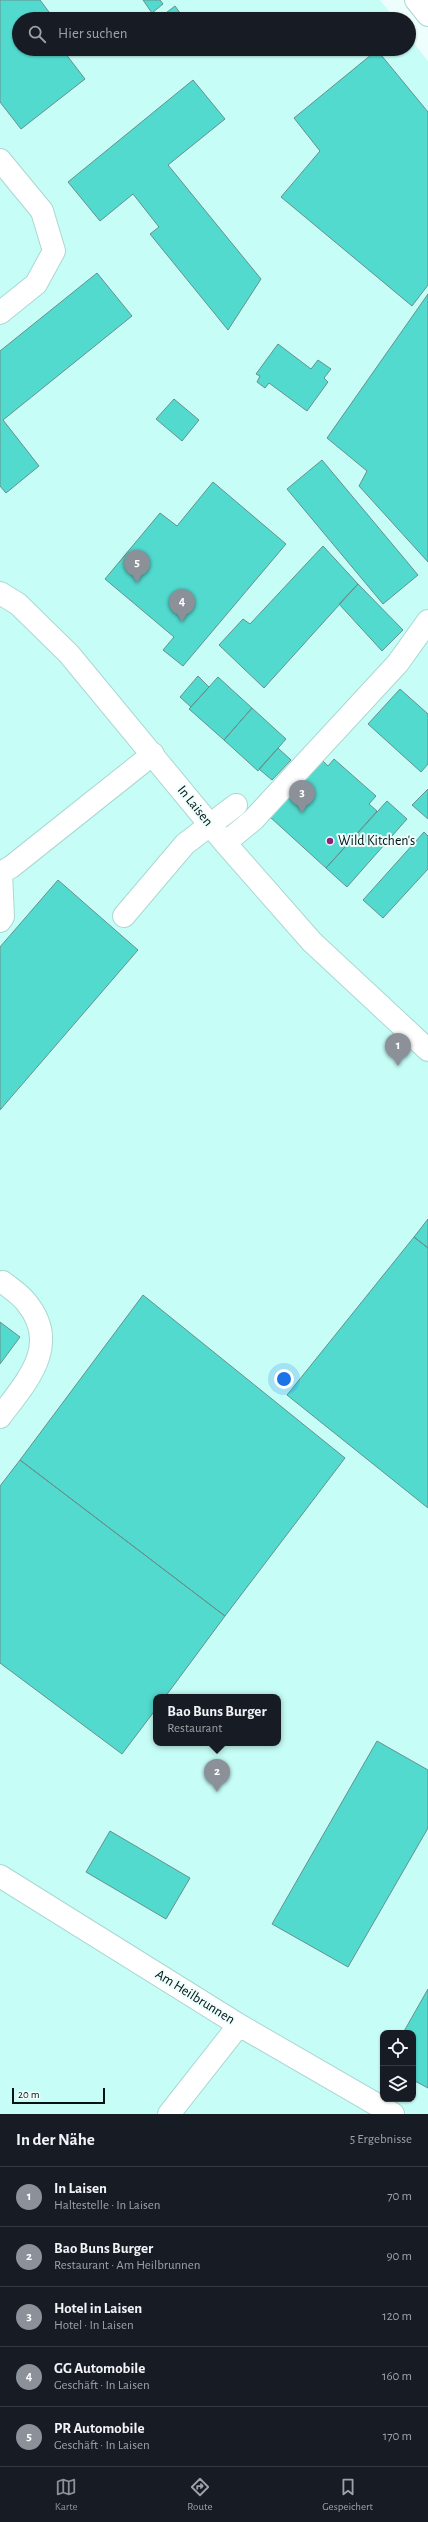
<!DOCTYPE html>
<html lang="de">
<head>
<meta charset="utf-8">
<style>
  body { margin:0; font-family:"Alegreya Sans",sans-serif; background:#242831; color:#f1f3f6 }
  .controls { position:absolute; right:12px; bottom:12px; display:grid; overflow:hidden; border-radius:8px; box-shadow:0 1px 3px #0004 }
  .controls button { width:36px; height:36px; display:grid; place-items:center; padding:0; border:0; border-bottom:1px solid #363941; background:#171b24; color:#f1f3f6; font:20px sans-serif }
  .scale { position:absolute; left:12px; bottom:10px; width:93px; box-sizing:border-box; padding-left:4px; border:2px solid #031311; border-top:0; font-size:11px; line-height:14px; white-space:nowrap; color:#031311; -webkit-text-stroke:3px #edfefc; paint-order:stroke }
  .you { position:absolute; left:284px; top:1379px; width:14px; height:14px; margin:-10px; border:3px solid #fff; border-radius:50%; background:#1a73e8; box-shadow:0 0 0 6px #1a73e833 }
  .badge { display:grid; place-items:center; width:26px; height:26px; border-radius:50%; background:#8c9099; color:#fff; font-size:13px; font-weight:700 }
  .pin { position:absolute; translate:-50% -33px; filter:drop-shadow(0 1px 2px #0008) }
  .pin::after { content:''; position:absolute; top:21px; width:14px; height:12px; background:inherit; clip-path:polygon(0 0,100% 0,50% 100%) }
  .popup { position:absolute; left:153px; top:1694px; width:128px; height:52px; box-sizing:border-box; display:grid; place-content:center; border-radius:8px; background:#171b24; filter:drop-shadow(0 1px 3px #0005); font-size:13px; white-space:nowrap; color:#9ea1a6 }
  .popup b { font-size:15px; color:#f1f3f6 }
  .popup::after { content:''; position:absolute; left:50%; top:100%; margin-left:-8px; border:8px solid transparent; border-top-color:#171b24 }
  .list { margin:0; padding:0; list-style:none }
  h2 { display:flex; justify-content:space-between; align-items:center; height:52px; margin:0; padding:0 16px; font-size:17px }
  h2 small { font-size:13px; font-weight:400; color:#9ea1a6 }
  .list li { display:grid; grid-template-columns:26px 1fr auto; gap:12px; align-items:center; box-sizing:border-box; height:60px; padding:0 16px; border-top:1px solid #363941 }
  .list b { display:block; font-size:15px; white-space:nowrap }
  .list p { margin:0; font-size:13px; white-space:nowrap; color:#9ea1a6 }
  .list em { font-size:13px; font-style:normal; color:#9ea1a6 }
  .icon { flex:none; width:22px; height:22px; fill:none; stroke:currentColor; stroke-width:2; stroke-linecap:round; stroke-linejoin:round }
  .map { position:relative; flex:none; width:428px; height:2114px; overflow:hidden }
  .search { position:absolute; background:#171b24; box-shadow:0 1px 3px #0004; left:12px; right:12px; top:12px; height:44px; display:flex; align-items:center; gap:10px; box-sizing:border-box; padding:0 14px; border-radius:22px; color:#9ea1a6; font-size:15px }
  .sheet { height:352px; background:#171b24 }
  nav { display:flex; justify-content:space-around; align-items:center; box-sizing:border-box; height:56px; border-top:1px solid #363941; background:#171b24; font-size:11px; color:#9ea1a6 }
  nav a { display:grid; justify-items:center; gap:2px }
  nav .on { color:#8c9099 }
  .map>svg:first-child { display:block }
  .built { fill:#c6fef7; fill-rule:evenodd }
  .building { fill:#53dacf; stroke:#66918c }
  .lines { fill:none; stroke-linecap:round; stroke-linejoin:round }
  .minor-casing { stroke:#abd7d2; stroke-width:24 }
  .major-casing { stroke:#abd7d2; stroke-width:24 }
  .minor { stroke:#fff; stroke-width:22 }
  .major { stroke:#fff; stroke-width:22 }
  .poi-dot { fill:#94207e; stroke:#edfefc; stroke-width:1.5 }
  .labels { text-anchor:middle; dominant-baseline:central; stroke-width:4; stroke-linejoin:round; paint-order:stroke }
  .street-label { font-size:14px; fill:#031311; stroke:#edfefc }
  .poi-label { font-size:14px; fill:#031311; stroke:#edfefc; text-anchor:start }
</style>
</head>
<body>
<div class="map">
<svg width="428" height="2114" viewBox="0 0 428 2114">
  <rect width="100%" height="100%" fill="#edfefc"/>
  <path class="built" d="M0,0H380L395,19H19V49H409V37L428,61V2114H0ZM156,1697H278V1743H156ZM383,2033H413V2099H383Z"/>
  <path class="building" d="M0,0H40L49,12L41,19H19V49H62L85,79L21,129L0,102Z
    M143,0H160L163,4L152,13Z
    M175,6L183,17L180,19H158Z
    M377,50L428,112V285L412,306L281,197L320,151L294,118Z
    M193,80L225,119L168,165L261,279L228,330L150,234L159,227L133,194L100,221L68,182Z
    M97,273L132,316L3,420L39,466L6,493L0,486V351Z
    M428,294V562L359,486L367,471L327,438Z
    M278,344L311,369L318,360L331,369L324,378L328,382L307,411L269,383L265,388L257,382L260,376L256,374Z
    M174,399L199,420L182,441L156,419Z
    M322,460L418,575L383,604L287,489Z
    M213,482L286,544L183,666L163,650L174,637L105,579L160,513L177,526Z
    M323,546L358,584L264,688L219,645L243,619L250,624Z
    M358,584L403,630L382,651L339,604Z
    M198,676L209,687L191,707L180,697Z
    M218,677L252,708L224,740L189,709Z
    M400,689L428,714V764L421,772L368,724Z
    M252,708L286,739L258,771L224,740Z
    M278,748L291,760L272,780L259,769Z
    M334,759L376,796L369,804L377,811L326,868L270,817L322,760L328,766Z
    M428,789V819L412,805Z
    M387,801L407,819L347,887L326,868Z
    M424,832L428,836V869L383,918L363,900Z
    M58,880L138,950L0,1110V947Z
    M428,1219V1248L414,1237Z
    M414,1237L428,1248V1508L287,1395Z
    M143,1295L345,1458L225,1616L20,1460Z
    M0,1322L20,1337L0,1364Z
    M20,1460L225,1616L165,1697H156V1709L122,1754L0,1663V1486Z
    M377,1741L428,1770V1828L348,1967L272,1924Z
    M110,1831L190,1878L166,1919L86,1872Z
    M428,1989V2088L413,2080V2033H403Z"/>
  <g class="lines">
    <g class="minor-casing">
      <path id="minor" d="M0,160L42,211L54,251L36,284L0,313
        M0,593L18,604L69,654L225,843L312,942L428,1050
        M225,843L253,820L398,663L428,621
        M0,873L11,867L153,754
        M124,916L185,844L236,805
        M0,921L3,917L1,873
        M0,1417C26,1382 62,1345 26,1302C20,1294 10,1288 3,1282
        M0,1876L239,2025L393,2114
        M169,2114L239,2025"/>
    </g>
    <g class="major-casing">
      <path id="major" d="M416,0L428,15"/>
    </g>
    <use href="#minor" class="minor"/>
    <use href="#major" class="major"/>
  </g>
  <circle class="poi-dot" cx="330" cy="841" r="4"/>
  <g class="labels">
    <g class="street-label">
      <text transform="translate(195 806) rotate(51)">In Laisen</text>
      <text transform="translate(195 1997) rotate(32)">Am Heilbrunnen</text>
    </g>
    <g class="poi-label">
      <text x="338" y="841">Wild Kitchen's</text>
    </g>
  </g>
</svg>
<div class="controls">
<button><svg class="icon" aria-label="locate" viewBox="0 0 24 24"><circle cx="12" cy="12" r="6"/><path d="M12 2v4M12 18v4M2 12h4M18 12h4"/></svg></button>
<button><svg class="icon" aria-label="layers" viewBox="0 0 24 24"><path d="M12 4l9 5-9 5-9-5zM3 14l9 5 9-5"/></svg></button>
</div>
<div class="scale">20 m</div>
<div class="you"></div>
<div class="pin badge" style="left:398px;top:1066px">1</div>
<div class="pin badge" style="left:217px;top:1792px">2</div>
<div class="popup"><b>Bao Buns Burger</b>Restaurant</div>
<div class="pin badge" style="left:302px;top:813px">3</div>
<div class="pin badge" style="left:182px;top:622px">4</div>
<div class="pin badge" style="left:137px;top:583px">5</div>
<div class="search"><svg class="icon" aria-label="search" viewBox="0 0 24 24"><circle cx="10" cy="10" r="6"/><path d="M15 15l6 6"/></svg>Hier suchen</div>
</div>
<section class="sheet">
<h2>In der Nähe<small>5 Ergebnisse</small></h2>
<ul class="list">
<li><span class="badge">1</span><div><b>In Laisen</b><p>Haltestelle · In Laisen</p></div><em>70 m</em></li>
<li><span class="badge">2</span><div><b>Bao Buns Burger</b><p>Restaurant · Am Heilbrunnen</p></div><em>90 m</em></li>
<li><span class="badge">3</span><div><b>Hotel in Laisen</b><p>Hotel · In Laisen</p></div><em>120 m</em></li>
<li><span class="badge">4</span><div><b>GG Automobile</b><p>Geschäft · In Laisen</p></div><em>160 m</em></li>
<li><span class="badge">5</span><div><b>PR Automobile</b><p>Geschäft · In Laisen</p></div><em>170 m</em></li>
</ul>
</section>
<nav>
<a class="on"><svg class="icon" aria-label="map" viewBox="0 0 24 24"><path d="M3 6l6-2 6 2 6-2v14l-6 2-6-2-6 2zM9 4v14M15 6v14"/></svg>Karte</a>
<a><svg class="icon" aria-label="directions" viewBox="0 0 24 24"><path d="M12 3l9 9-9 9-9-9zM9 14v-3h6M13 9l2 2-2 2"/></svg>Route</a>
<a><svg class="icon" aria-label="saved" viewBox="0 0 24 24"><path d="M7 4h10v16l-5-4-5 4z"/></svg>Gespeichert</a>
</nav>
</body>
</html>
